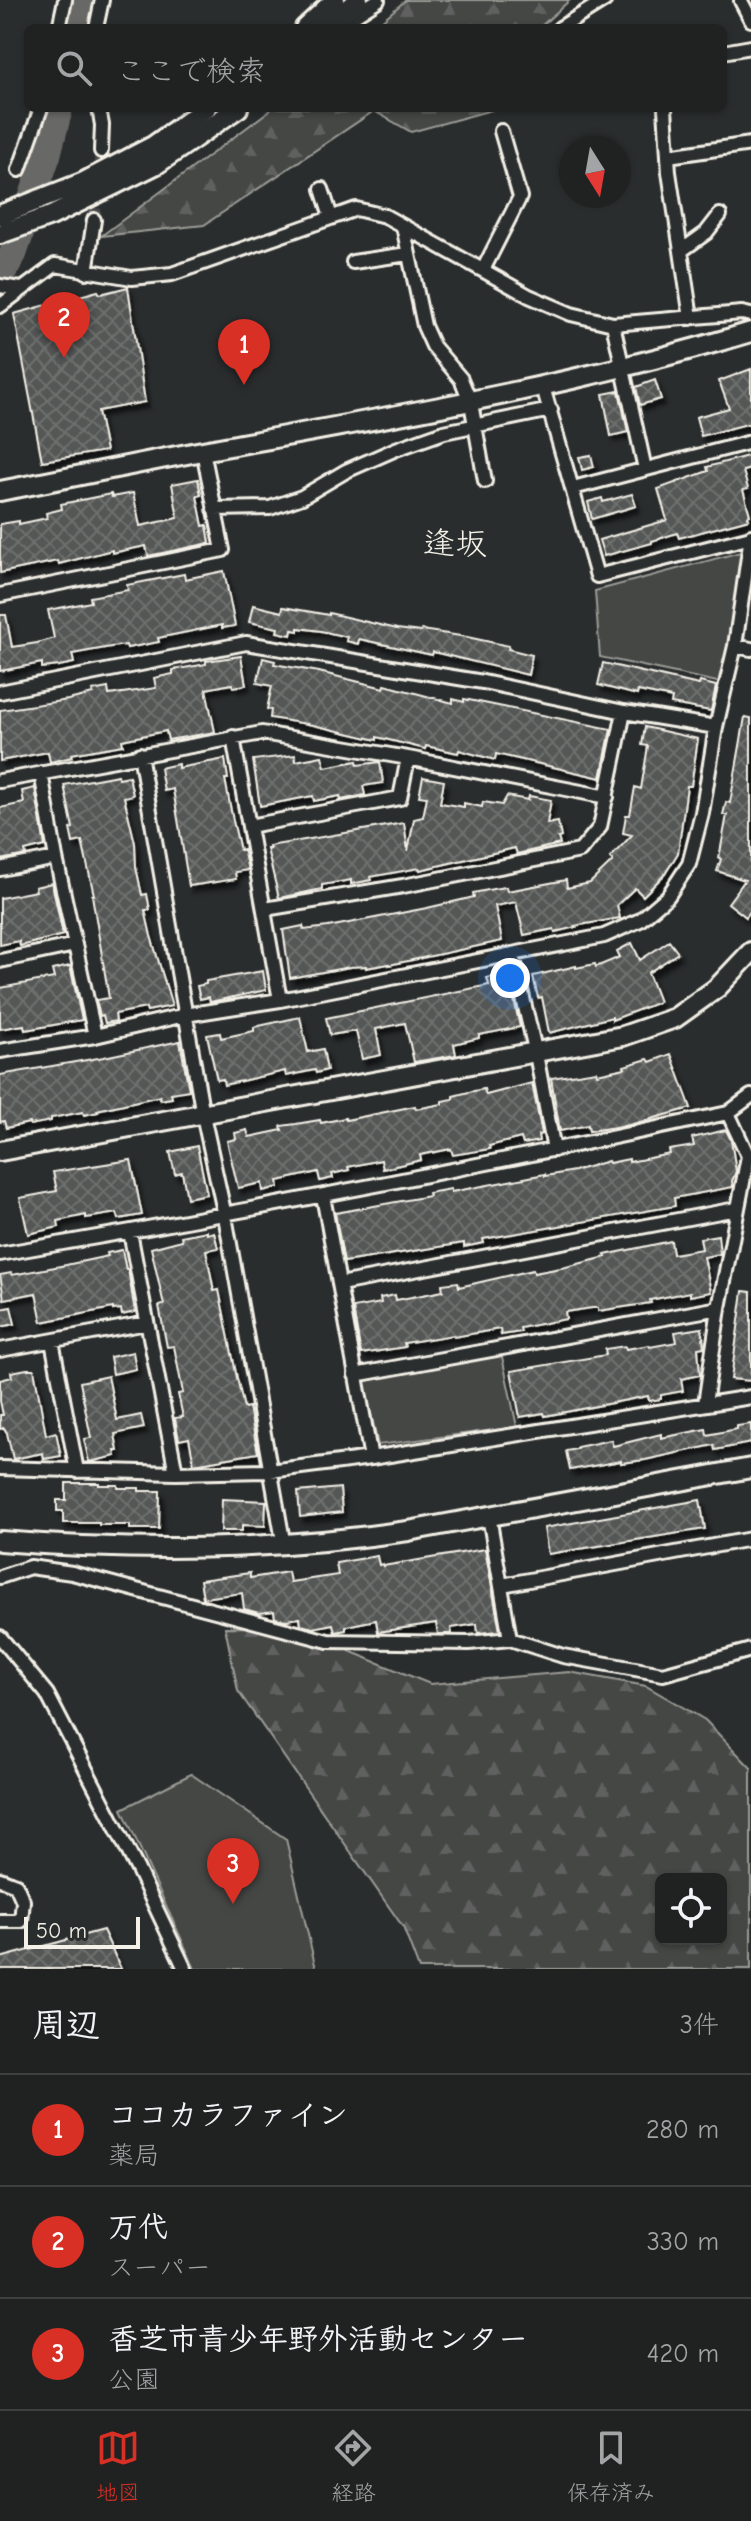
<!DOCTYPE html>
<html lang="ja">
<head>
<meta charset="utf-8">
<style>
  body { margin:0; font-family:"Comic Neue","Klee One",sans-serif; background:#2d2f2f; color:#f1f3f6 }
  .controls { position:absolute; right:24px; bottom:24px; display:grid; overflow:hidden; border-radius:12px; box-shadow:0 2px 6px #0004 }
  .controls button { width:72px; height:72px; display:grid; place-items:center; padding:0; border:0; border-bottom:2px solid #3d3f40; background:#202222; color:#f1f3f6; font:40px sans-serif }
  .compass { position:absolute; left:559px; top:136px; width:72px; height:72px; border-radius:50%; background:#202222; box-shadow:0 2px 6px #0004; rotate:169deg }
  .scale { position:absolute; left:24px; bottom:20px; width:116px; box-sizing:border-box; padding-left:8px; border:4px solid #f4f1e8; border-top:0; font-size:22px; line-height:28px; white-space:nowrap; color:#f4f1e8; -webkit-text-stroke:6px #2a2d2e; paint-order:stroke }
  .you { position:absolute; left:510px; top:978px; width:28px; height:28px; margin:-20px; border:6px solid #fff; border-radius:50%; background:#1a73e8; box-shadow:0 0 0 12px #1a73e833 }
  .badge { display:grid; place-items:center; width:52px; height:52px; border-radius:50%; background:#d93025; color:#fff; font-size:26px; font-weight:700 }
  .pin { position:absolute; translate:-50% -66px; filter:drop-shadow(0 2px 4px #0008) }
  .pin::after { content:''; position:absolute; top:42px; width:28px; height:24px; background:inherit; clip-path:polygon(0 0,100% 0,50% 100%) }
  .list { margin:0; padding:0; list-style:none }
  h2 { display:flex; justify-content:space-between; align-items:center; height:104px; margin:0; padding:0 32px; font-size:34px }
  h2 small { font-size:26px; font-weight:400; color:#a2a4a5 }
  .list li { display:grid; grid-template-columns:52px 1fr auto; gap:24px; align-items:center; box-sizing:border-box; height:112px; padding:0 32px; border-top:2px solid #3d3f40 }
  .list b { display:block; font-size:30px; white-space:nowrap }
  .list p { margin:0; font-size:26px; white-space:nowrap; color:#a2a4a5 }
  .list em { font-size:26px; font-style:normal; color:#a2a4a5 }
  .icon { flex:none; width:44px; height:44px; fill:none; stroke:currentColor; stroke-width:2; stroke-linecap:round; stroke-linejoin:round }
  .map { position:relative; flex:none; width:751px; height:1969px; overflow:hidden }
  .search { position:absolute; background:#202222; box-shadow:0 2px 6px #0004; left:24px; right:24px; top:24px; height:88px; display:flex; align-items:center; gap:20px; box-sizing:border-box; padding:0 28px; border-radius:12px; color:#a2a4a5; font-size:30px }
  .sheet { height:440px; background:#202222 }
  nav { display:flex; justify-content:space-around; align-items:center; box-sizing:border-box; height:112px; border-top:2px solid #3d3f40; background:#202222; font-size:22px; color:#a2a4a5 }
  nav a { display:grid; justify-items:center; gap:4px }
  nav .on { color:#d93025 }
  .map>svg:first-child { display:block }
  .forest { fill:url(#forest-firs); stroke:#9c9c96; stroke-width:2; fill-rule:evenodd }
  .park { fill:#444645; stroke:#9c9c96; stroke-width:2 }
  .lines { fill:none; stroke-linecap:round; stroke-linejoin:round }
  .river { stroke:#676866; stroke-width:28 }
  .building { fill:url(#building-cross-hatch); stroke:#f4f1e8; stroke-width:2; filter:url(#shadow) }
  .street-tunnel { stroke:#484a4a; stroke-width:12; stroke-dasharray:12 6; stroke-linecap:butt }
  .street-casing { stroke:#f4f1e8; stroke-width:18 }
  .secondary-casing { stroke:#f4f1e8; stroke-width:24 }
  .street { stroke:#2a2d2e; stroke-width:12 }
  .secondary { stroke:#2a2d2e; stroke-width:18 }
  .labels { text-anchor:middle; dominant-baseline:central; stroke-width:6; stroke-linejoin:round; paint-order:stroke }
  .neighbourhood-label { font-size:32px; fill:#f4f1e8; stroke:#2a2d2e }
</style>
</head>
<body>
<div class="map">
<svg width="751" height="1969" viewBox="0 0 751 1969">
  <defs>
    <pattern id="forest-firs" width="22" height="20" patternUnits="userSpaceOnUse" patternTransform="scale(2)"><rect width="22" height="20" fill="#444645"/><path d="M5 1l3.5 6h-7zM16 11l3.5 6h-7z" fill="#606160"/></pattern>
    <pattern id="building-cross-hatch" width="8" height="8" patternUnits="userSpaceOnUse" patternTransform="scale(2)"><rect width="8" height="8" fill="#555756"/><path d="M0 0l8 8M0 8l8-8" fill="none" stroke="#6e706e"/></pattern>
    <filter id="shadow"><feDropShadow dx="3.5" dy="5.5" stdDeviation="2" flood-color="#0009"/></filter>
  </defs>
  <rect width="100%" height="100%" fill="#2a2d2e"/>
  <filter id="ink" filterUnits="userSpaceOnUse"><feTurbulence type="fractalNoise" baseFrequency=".0125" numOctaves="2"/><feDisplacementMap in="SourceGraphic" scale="16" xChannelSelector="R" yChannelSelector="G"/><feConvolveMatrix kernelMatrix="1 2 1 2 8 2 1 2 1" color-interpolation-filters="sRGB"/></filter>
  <g filter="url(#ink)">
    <path class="forest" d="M406,0H570L539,28H373Z
      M273,108H499L411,132L374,111L204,225L101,236Z
      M225,1627L293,1628L430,1684L569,1672L646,1686L705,1720L751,1768V1969H419L403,1927L238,1691ZM661,1879H721V1939H661Z"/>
    <path class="park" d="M744,551L722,683L600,657L595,591Z
      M501,1352L517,1427L378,1445L364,1381Z
      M191,1774L286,1839L316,1969H195L122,1809Z"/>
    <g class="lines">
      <path class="river" d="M77,28L83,0
        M0,276L13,254L47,155L59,108"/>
    </g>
    <path class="building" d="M128,287L145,402L98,411L106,451L42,461L14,314L98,291L100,294Z
      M751,369V423L701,436L696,417L729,408L719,381Z
      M655,380L661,399L640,405L636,387Z
      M619,391L628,432L611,436L603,394Z
      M591,455L594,467L582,470L579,457Z
      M751,455V469L743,471L748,489L743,490L750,515L748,516L749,519L679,538L677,533L652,541V543L604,556L599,540L667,520L658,489L708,471L707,467Z
      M198,479L201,495L197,496L203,526L207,525L210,543L148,556L146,546L112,553V550L59,564L58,561L0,573V524L19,521V524L47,518L46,513L62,509L61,504L111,494L112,497L133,493L140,526L178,518L172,484Z
      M632,494L636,506L592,519L588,502L602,498L603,502Z
      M224,571L235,626L222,628V625L158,638L159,642L127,648L126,645L111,647L72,654L74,663L59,666L42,668V663L0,671V615H6L12,647L37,643L54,638L48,610L91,602L90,597L128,590L127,585L184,574L185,579Z
      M253,605L282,612L283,607L329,615V613L397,629L421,632L422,630L467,637L509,646L508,649L532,655L528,675L433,652L432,655L359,639L358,644L346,641L347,637L321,631L298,628V631L292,630L291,635L277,632L278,628L249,622Z
      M241,656L246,685L233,687L232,684L206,689L215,732L168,740L166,731L122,740L123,745L71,754L72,757L50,762L48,752L0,761V710L68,700L93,694L92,691L108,688L109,695L156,688L154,678L173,674V670L206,664V661Z
      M263,658L275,661L274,664L319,672L384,688L385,685L453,703V699L464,702V699L611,729L601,778L496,754L495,760L459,750L458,753L426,746L425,749L377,737V740L313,725L270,718L271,710L267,709L272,686L257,683Z
      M603,663L699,685L700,682L716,686L711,711L671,704L672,698L638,691L637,695L598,685Z
      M745,717L751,718V910L746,917L728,903L745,880L717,871L721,859L719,858L727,815H723L726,802L730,803Z
      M645,727L698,739L691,786H687L678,853L665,874L643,896L635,888L617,905L620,918L575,926L576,927L555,932L554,929L524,935L516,902L495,906L502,941L389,965V964L366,968V966L350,967L290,978L283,930L303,926L304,930L328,927L427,908L474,897L473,893L493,889L506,887L507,891L566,880L567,888L590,883L613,861L610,858L632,835L623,833L626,815H630L635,787L641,789L648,746L642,745Z
      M295,755L296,761L322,756L325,767L357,761L358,765L380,762L383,783L363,786L365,795L341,800L340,796L314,801L313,796L260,806L253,760Z
      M225,759L228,779H225L233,821L240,850L243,849L248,870L235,872L236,879L189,886L173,789L164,791L160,768L178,764V768Z
      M118,775L119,778L129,776L133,795L124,797L135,843L136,867L142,895L147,894L150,910H145L151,936L172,1006L147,1011L146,1008L115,1014L116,1021L105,1023L103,1015L100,1016L96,1000L109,998L92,895H94L82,841L73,843L70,829L73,828L64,785Z
      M423,777L444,781L440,803L464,807V803L482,807L483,802L502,805L507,796L528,800L529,796L551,800L547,824L558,822L561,837L558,838L560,844L517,854L515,848L420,870L419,868L370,877L371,880L351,884V880L322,885V889L279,898L267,849H270L269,846L404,823L408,851L414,819L423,817L427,797L419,796Z
      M35,788L45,846L25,851L26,855L0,860V808L24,803L22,791Z
      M52,883L63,935L20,946L19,941L0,945V898L36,891L35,887Z
      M669,941L678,953L648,973L659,1002L612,1020V1017L549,1033L542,997L538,998L533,976L576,966V968L595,964L596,967L620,957L617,951L632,943L640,960Z
      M70,966L82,1020L25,1030L24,1025L0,1029V988L54,978L52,970Z
      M263,971L266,990L210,1002L209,997L200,999L197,986L206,984V981Z
      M500,975V978L509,977L520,1027L479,1035V1038L454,1044L456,1055L414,1062L405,1023L376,1029L381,1055L362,1059L356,1031L330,1035L326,1018L489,985L487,978Z
      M300,1017L308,1052L323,1049L327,1070L316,1073L315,1070L286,1076L285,1071L224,1085L223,1079L217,1080L207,1035L220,1033L221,1038L254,1031V1027Z
      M180,1041L189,1090L171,1093L172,1098L160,1100V1096L97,1110L98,1112L84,1115L83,1112L51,1118V1121L30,1125L29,1123L6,1128L4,1121L0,1122V1075L104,1057Z
      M671,1054L691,1108L629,1125L589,1131L588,1125L560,1131L551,1078L596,1071L597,1074L625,1068L624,1066L648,1059L650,1062Z
      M532,1083L542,1134L538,1135L539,1141L523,1144L521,1138L489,1146L490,1149L453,1155L451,1149L420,1155L421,1160L383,1169L381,1160L348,1167L349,1170L332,1174L333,1178L320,1181L318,1172L278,1181L279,1187L263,1191L262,1183L238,1188L227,1141L236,1139L235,1133L247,1130L249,1137L282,1130L281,1126L296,1124L320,1120L321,1123L345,1118L346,1120L415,1106L416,1109L442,1104V1101L453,1099V1096L469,1092L484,1089L486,1095Z
      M726,1130L731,1140L736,1171L732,1181L733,1187L674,1198L675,1206L483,1239L484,1243L464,1247V1243L344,1262L335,1213L429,1196L428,1193L451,1189V1192L545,1174V1176L574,1171L608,1161L609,1163L629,1159V1162L670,1154L669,1150L694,1146L692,1138Z
      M197,1146L207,1194L187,1198L182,1172L175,1174L170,1152Z
      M131,1160L142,1215L119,1219L117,1213L86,1218V1215L58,1221L59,1227L28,1234L20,1198L57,1191L53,1172Z
      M207,1231V1234L214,1232L218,1248L206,1250L214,1291L219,1290L237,1378L244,1408L249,1407L258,1453L194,1464L189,1438L179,1440L175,1418L183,1417L178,1394L183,1393L174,1346L167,1347L159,1306L164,1305L151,1248L182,1240L181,1236Z
      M718,1235L720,1254L704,1257L711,1292L690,1296V1292L650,1300L651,1303L598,1311V1308H592L565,1312L566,1319L520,1328L521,1332L501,1335L500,1329L454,1337L453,1335L404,1343L405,1347L361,1354L353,1308L381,1303L380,1298L395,1295L396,1300L443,1291L442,1284L458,1282L459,1287L533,1270L534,1273L566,1267L606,1257L605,1255L671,1241L673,1254L702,1249L700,1238Z
      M122,1250L126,1270L128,1269L135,1312L122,1315L121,1309L113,1310V1308L42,1322L36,1293L4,1299L0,1275L11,1273L12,1275L66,1265L108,1256L107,1253Z
      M743,1291L751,1292V1381L731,1379Z
      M11,1307L15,1324L0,1327V1309Z
      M702,1328L704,1347L698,1348L700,1375L681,1379L683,1391L661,1395V1399L649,1401L648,1396L545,1416L544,1413L520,1417L511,1371L606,1355L605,1349L625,1346L626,1349L649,1345L650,1347L677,1342L675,1332Z
      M133,1352L136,1369L113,1374L110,1357Z
      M27,1369H34L46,1435L56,1432L61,1456L44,1459L43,1453L13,1459L7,1433L4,1428L0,1429V1415H3L0,1401V1380L12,1377L11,1372Z
      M108,1376L117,1420L141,1415L144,1428L115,1434L118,1451H115L116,1456L89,1462L84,1439L91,1438L80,1382Z
      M751,1424V1443L715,1450L714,1445L645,1460L621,1463V1461L570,1470L566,1451L577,1449V1447L611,1440L613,1446L661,1434V1438L706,1429L707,1435L737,1429V1426Z
      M66,1483H99V1485H118V1488H139V1491H160L159,1529H130V1525H99V1523H63V1511H57V1500H66Z
      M340,1488L342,1512L300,1517L298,1492Z
      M222,1499L266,1501L265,1526L242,1525V1531H221Z
      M700,1500L705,1529L548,1554L544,1528Z
      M485,1549L500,1631L478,1633L477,1624L451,1628L452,1634H438L436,1623L378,1632L376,1620L346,1626V1630L335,1632L333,1624L313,1628L301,1625L300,1618L286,1620L275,1618L274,1611L259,1613L244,1609L242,1593L203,1598L200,1580L250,1573V1578L288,1572L290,1582L338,1575L336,1563L377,1556L379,1565L383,1564V1566Z
      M103,1930L121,1969H0V1958Z"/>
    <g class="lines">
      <path class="street-tunnel" d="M94,220L101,151"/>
      <g class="street-casing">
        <path id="street" d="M741,1L751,20
          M341,24L378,0
          M59,28L65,0
          M96,28L102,0
          M560,28L605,0
          M723,52L751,47
          M99,108L102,125L101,151
          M665,108L669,172L681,251
          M668,156L751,144
          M19,170L41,108
          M322,189L331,217
          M403,226L424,326L433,346L461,379L471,403L485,481
          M353,262L408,254
          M483,270L520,197L501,131
          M86,272L94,220
          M0,286L21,289
          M0,306L55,265L132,278L172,274L356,209L385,216L529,296L571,314L613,324L742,313L751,315
          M691,318L681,251L706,233L720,215
          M613,324L645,469
          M543,387L597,576L751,537
          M573,488L751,442
          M214,509L270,508L302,497L346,471L396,449L444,432L551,410
          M0,595L223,550L203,451
          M735,646L751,649
          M0,692L246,643L483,682L624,712L716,727
          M233,737L280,1000
          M140,754L203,1115L225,1216L284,1546
          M41,773L56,858L95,1036
          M0,781L262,733L408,758L607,797
          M249,826L400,798L408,758
          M0,869L56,858
          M265,909L403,886L580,851L600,827L624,712
          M513,955L536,1054L554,1150
          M0,961L75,945
          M0,1051L95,1036L185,1015L280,1000L604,936L640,920L668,896L689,864L702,813L716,727L735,646L751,536
          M323,1196L371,1458
          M130,1232L176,1473
          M0,1254C244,1212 486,1165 728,1113L751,1096
          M340,1284L736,1209
          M52,1341L77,1471
          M0,1350L147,1323
          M355,1375L719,1308
          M705,1404L719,1308L748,1156L728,1113
          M0,1468L176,1473L270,1471L371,1458L751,1397
          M489,1516L510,1639
          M0,1577L30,1567L72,1573L328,1641L469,1643L510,1639L563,1656L663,1674L751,1650
          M502,1585L751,1539
          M0,1637L47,1694L138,1870L185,1969
          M0,1879L16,1885L23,1901L21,1921H0"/>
      </g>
      <g class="secondary-casing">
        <path id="secondary" d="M305,28L335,0
          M328,28L358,0
          M0,215L82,183L153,146L206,108
          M0,234L51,216L157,164L238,108
          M0,491C69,478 138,463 208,450C390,417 573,386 751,332
          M0,1151L623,1036L675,1018L717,988L751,952
          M0,1541C140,1552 269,1551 408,1531L751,1468"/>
      </g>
      <use href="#street" class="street"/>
      <use href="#secondary" class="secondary"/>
    </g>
  </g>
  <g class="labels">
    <g class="neighbourhood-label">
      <text x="455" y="543">逢坂</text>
    </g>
  </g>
</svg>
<div class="controls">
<button><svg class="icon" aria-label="locate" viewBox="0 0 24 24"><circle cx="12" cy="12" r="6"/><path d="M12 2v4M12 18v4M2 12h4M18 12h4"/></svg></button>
</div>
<svg class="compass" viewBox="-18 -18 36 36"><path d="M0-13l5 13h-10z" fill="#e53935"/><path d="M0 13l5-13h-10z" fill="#a2a4a5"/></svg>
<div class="scale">50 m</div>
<div class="you"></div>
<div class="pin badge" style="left:244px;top:385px">1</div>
<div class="pin badge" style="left:64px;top:358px">2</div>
<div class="pin badge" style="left:233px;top:1904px">3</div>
<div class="search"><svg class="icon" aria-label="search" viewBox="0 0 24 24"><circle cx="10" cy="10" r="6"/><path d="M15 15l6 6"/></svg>ここで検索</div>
</div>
<section class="sheet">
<h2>周辺<small>3件</small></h2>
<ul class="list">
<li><span class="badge">1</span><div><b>ココカラファイン</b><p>薬局</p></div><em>280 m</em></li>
<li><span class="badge">2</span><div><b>万代</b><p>スーパー</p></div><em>330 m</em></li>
<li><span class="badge">3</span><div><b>香芝市青少年野外活動センター</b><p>公園</p></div><em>420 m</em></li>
</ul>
</section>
<nav>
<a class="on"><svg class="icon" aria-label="map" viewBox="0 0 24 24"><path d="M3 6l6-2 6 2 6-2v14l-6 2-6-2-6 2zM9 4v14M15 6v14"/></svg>地図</a>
<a><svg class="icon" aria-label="directions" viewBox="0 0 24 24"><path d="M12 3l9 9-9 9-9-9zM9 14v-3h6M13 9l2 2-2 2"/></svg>経路</a>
<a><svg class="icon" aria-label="saved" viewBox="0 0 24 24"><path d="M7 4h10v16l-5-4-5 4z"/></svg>保存済み</a>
</nav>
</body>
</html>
